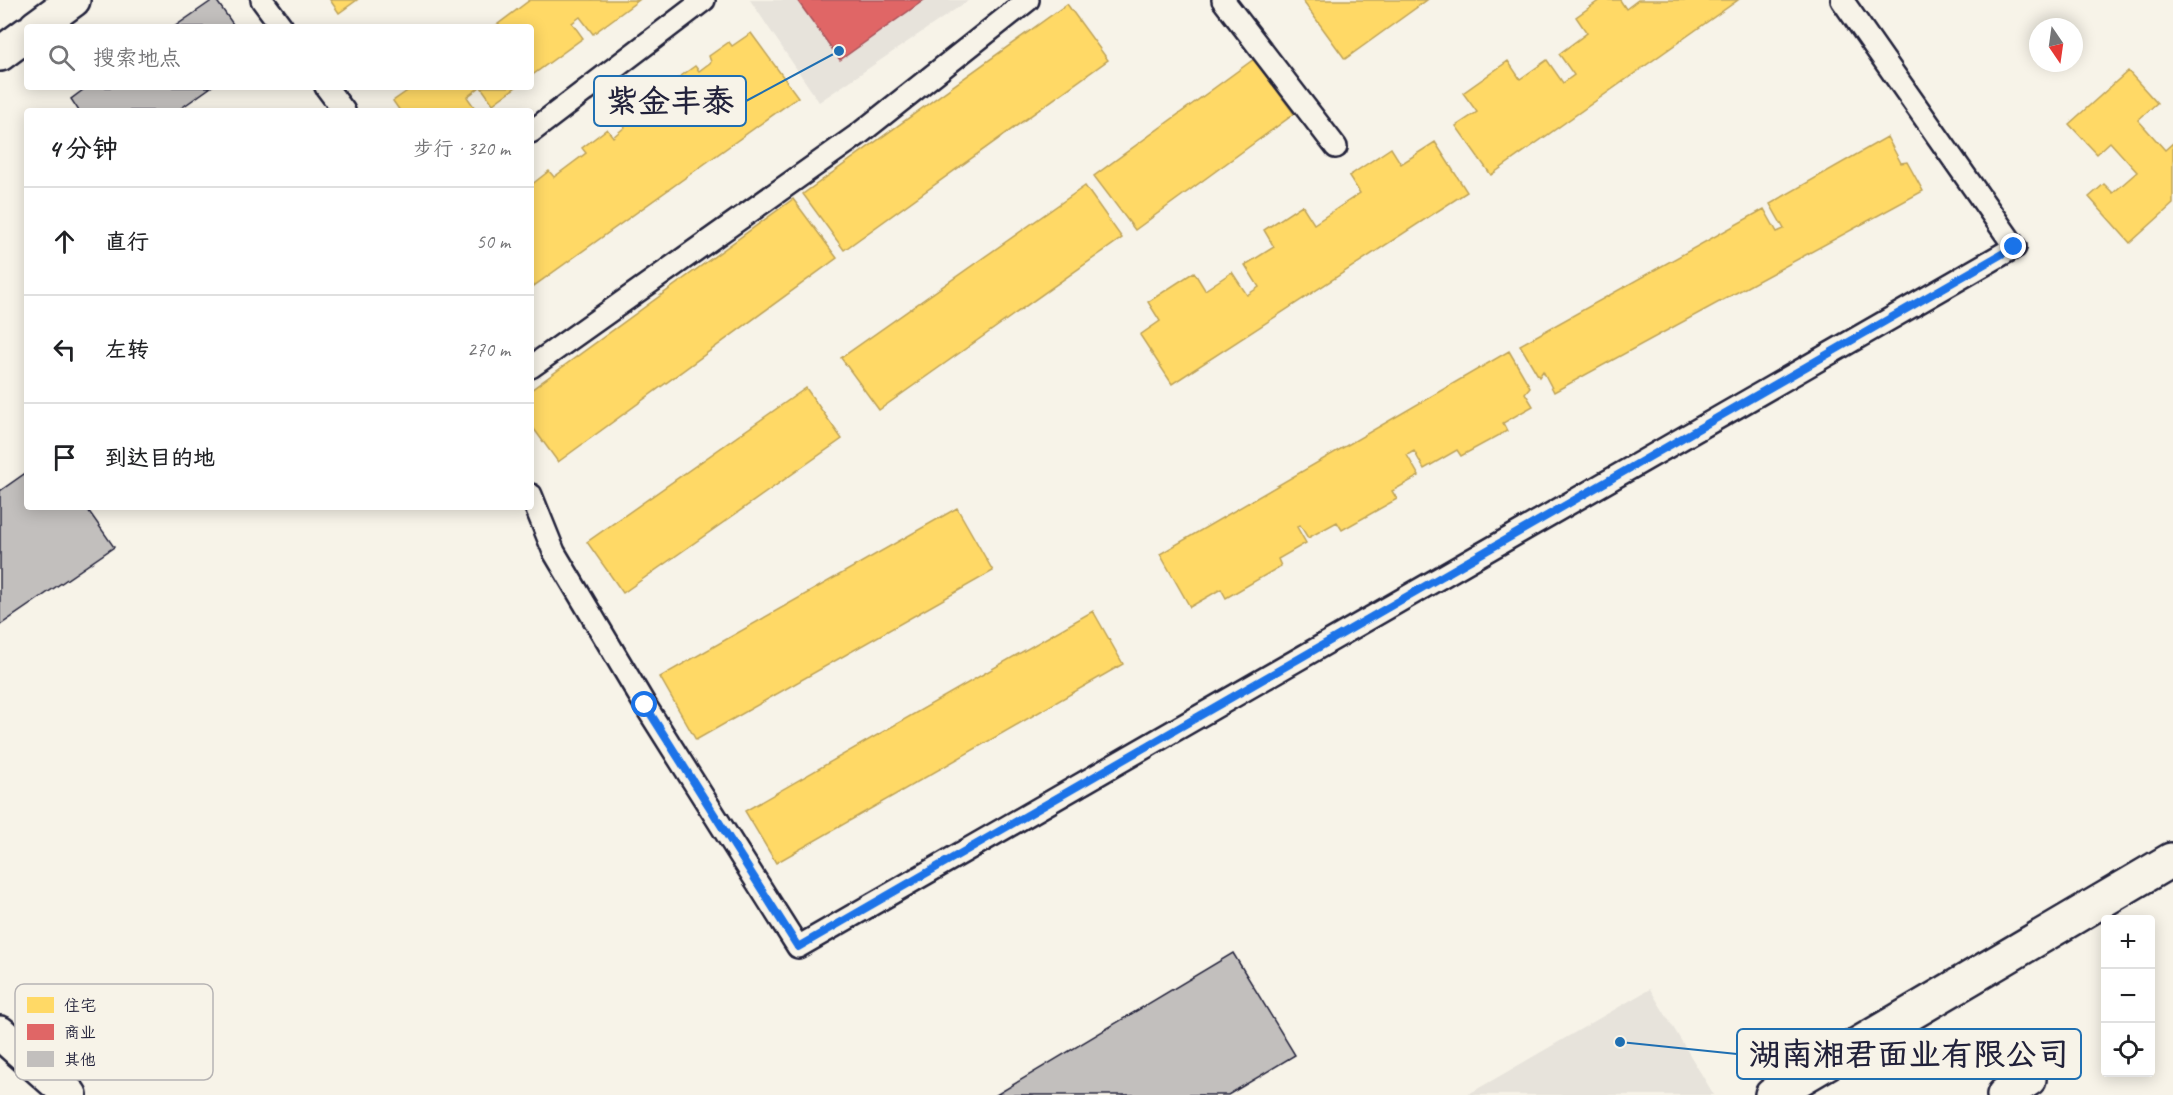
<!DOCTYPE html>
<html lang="zh">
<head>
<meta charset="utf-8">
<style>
  body { margin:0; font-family:Caveat,"LXGW WenKai TC",sans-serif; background:#f2f2f2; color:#202124 }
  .controls { position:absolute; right:18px; bottom:18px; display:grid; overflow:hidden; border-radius:6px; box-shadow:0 3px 15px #0003 }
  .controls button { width:54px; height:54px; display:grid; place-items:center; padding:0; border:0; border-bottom:2px solid #e0e0e0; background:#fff; color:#202124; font:30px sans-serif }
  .compass { position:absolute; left:2029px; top:18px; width:54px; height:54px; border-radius:50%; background:#fff; box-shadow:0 3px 15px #0003; rotate:167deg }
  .stop { position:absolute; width:18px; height:18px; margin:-14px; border:4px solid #1a73e8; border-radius:50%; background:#fff }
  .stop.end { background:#1a73e8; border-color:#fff; box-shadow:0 2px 6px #0008 }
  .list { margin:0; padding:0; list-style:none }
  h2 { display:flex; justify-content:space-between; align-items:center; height:78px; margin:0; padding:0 24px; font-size:26px }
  h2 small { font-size:20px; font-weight:400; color:#757577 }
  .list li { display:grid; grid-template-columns:39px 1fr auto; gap:18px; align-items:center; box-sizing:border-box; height:108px; padding:0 24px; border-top:2px solid #e0e0e0 }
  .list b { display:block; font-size:22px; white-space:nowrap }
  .list em { font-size:20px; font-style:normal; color:#757577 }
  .icon { flex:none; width:33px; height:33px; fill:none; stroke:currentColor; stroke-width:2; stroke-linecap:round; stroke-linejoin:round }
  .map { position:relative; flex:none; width:2173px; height:1095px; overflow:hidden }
  .search { position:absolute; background:#fff; box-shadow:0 3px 15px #0003; left:24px; top:24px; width:510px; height:66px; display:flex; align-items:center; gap:15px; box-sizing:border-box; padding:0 21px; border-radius:6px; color:#757577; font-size:22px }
  .panel { position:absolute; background:#fff; box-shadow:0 3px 15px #0003; left:24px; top:108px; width:510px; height:402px; border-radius:6px }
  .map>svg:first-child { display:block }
  .built { fill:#e7e3db }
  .homes { fill:#ffd966; stroke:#bda259; stroke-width:1.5 }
  .shops { fill:#e06666; stroke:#a75259; stroke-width:1.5 }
  .building { fill:#c2bfbd; stroke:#22223b; stroke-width:1.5 }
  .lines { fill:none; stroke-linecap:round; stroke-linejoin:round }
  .service-casing { stroke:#22223b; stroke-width:26 }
  .minor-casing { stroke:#22223b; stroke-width:38 }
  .secondary-casing { stroke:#22223b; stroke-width:38 }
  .primary-casing { stroke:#22223b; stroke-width:38 }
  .service { stroke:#f7f3e8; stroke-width:21 }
  .minor { stroke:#f7f3e8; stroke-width:33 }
  .secondary { stroke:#f7f3e8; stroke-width:33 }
  .primary { stroke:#f7f3e8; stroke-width:33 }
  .route { stroke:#1a73e8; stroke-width:8 }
  .key { fill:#f7f3e8; stroke:#b7b4b4; stroke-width:1.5 }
  .key-label { font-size:16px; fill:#22223b }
  .leader { fill:none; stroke:#1f6fb2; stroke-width:2 }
  .callout-dot { fill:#1f6fb2; stroke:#f7f3e8; stroke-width:2 }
  .callout { fill:#f7f3e8; stroke:#1f6fb2; stroke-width:2 }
  .callout-label { font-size:32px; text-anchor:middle; font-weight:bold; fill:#22223b }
</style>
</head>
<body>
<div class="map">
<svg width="2173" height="1095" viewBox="0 0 2173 1095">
  <rect width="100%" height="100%" fill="#f7f3e8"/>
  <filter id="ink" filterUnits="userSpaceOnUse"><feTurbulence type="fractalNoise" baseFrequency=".0167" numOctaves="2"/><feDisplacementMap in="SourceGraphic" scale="12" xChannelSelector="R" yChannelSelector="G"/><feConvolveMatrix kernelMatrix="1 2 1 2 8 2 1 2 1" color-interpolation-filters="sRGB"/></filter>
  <g filter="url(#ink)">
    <path class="built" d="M750,0H969L819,102Z
      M1650,989L1714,1095H1467Z"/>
    <path class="homes" d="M330,0H357L339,13Z
      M530,0H639L593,34L580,17L572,23L583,38L531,76V27H494Z
      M1302,0H1427L1345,59Z
      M1600,0H1620L1626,9L1638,0H1738L1491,175L1456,126L1477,112L1463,93L1508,61L1520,79L1547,60L1563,83L1574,75L1559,54L1587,33L1576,17Z
      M1067,4L1108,60L844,250L803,194Z
      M751,33L798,97L531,288V185L549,171L554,177L586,153L582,148L607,129L613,137L625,127L621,122L641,108L643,111L677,86L674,81L695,66L699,71L711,62L709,56L729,42L732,46Z
      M1254,59L1294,114L1135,230L1094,176Z
      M2128,71L2157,103L2138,120L2165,150L2173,143V204L2130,243L2089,197L2104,184L2113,193L2137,172L2110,142L2097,154L2069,124Z
      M413,87H480L467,97L477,111H400L393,101Z
      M481,87H516L493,104Z
      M1887,137L1901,163L1907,162L1923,191L1554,392L1543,371L1539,377L1520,345L1764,209L1777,232L1784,229L1770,204Z
      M1435,142L1467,192L1172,384L1140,335L1160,321L1148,302L1194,272L1205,290L1232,272L1247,295L1259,287L1245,265L1274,247L1264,230L1302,205L1314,224L1360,193L1349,176L1391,148L1401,164Z
      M1085,186L1122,238L879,410L841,358Z
      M793,199L837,258L558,462L531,425V390Z
      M1509,351L1530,387L1525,393L1533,406L1503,423L1507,431L1461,456L1457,450L1424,469L1414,451L1407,455L1419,476L1392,491L1397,499L1342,530L1337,522L1308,538L1300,525L1297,527L1306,543L1278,559L1281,566L1226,598L1221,589L1190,607L1160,554Z
      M806,388L842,439L623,593L587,542Z
      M957,508L993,571L696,740L660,677Z
      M1093,611L1123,664L776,863L745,811Z"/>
    <path class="shops" d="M797,0H924L840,60Z"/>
    <path class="building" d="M213,0H216L235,27H174Z
      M87,87H211L177,111H79L71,99Z
      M27,472V507H86L114,547L0,625V491Z
      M1233,953L1295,1055L1228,1095H996Z"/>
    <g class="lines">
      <g class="service-casing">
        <path id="service" d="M262,0L282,27
          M1223,0L1336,147
          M326,87L344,111
          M531,132L704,0
          M531,367L859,134L1028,0
          M531,495L554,552L645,705L798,947L2015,247L1842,0"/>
      </g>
      <g class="minor-casing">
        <path id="minor" d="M1772,1095L2171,860
          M2004,1095L2029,1079"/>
      </g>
      <g class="secondary-casing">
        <path id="secondary" d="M0,1033L70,1095"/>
      </g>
      <g class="primary-casing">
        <path id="primary" d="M36,27L73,0
          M0,54L27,34"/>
      </g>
      <use href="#service" class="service"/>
      <use href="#minor" class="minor"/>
      <use href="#secondary" class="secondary"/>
      <use href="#primary" class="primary"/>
    </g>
  </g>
  <g class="lines" filter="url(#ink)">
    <path class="route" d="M645,705L798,947L2014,247"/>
  </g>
  <rect x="15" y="984" width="198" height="96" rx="9" class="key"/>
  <rect x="27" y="997" width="27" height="16" fill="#ffd966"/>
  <rect x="27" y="1024" width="27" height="16" fill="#e06666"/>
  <rect x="27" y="1051" width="27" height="16" fill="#c2bfbd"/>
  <g class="key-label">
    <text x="64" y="1011">住宅</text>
    <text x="64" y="1038">商业</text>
    <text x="64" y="1065">其他</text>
  </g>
  <path class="leader" d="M839 51L746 101M1620 1042L1737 1054"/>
  <g class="callout-dot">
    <circle cx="839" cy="51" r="6"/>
    <circle cx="1620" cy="1042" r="6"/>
  </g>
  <g class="callout">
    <rect x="594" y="76" width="152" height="50" rx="6"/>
    <rect x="1737" y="1029" width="344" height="50" rx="6"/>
  </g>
  <g class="callout-label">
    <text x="670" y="112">紫金丰泰</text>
    <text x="1909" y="1065">湖南湘君面业有限公司</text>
  </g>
</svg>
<div class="controls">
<button>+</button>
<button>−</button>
<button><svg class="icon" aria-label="locate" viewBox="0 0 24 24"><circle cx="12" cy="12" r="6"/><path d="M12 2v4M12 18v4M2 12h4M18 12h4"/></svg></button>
</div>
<svg class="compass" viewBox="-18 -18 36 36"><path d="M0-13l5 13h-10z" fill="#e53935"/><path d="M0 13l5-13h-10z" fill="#757577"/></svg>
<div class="stop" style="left:645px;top:705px"></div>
<div class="stop end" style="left:2014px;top:247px"></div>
<div class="search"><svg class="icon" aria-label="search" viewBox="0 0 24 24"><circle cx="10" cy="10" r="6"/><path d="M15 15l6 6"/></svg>搜索地点</div>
<section class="panel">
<h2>4 分钟<small>步行 · 320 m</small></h2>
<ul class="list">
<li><svg class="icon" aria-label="ahead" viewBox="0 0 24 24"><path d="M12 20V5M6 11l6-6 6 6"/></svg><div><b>直行</b></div><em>50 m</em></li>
<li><svg class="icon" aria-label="left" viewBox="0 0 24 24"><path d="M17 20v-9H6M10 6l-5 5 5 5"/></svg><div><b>左转</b></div><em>270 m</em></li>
<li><svg class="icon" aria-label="arrive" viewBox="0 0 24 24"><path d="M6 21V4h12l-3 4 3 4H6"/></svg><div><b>到达目的地</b></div></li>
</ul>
</section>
</div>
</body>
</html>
